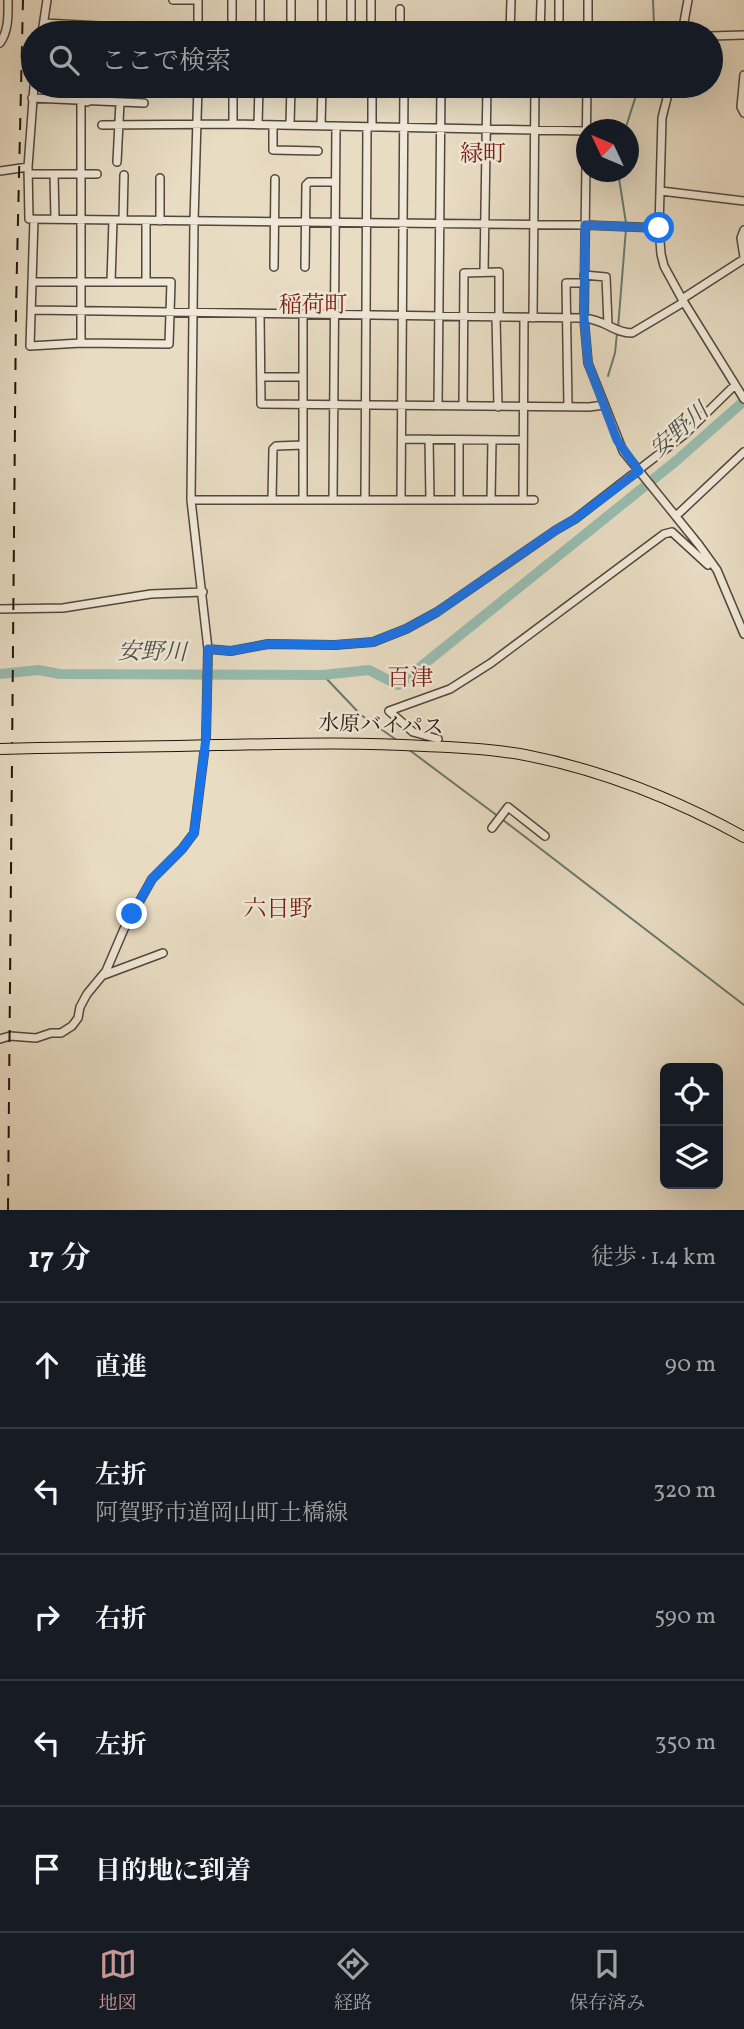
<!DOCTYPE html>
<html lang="ja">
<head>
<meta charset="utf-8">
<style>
  body { margin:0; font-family:Vollkorn,"Noto Serif JP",serif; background:#20242c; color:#f1f3f6 }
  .controls { position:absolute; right:21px; bottom:21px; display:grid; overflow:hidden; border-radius:10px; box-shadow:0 7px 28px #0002 }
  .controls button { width:63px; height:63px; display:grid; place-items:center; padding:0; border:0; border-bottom:2px solid #363941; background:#171b24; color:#f1f3f6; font:35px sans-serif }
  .compass { position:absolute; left:576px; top:119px; width:63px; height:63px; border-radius:50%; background:#171b24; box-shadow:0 7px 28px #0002; rotate:314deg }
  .stop { position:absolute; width:21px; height:21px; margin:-16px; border:5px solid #1a73e8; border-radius:50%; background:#fff }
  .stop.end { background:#1a73e8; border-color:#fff; box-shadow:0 2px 7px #0008 }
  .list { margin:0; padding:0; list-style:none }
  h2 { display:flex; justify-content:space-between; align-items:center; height:91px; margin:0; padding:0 28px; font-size:30px }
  h2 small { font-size:23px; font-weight:400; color:#9ea1a6 }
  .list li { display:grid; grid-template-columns:46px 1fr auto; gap:21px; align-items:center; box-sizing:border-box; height:126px; padding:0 28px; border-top:2px solid #363941 }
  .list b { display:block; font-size:26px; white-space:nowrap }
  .list p { margin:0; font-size:23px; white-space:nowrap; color:#9ea1a6 }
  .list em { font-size:23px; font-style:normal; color:#9ea1a6 }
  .icon { flex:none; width:38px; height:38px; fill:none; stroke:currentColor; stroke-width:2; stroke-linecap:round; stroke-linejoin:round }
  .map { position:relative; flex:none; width:744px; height:1210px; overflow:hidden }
  .search { position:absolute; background:#171b24; box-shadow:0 7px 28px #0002; left:21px; right:21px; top:21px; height:77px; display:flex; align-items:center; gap:18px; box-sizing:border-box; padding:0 24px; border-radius:38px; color:#9ea1a6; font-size:26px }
  .sheet { height:721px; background:#171b24 }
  nav { display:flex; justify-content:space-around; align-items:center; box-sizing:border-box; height:98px; border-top:2px solid #363941; background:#171b24; font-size:19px; color:#9ea1a6 }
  nav a { display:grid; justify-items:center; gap:4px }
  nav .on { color:#c59692 }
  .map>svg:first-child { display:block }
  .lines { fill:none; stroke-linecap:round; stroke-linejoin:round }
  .stream { stroke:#68796f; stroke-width:2 }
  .river { stroke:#98bcb0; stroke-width:10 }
  .minor-casing { stroke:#51473b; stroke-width:10 }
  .highway-casing { stroke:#1f150e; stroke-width:12 }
  .minor { stroke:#f0e8d8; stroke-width:7 }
  .highway { stroke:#e8dcc3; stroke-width:10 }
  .rail { stroke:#1f150e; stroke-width:2; stroke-dasharray:12 12; stroke-linecap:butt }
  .highway-bridge-casing { stroke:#1f150e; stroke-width:12; stroke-linecap:butt }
  .highway-bridge { stroke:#e8dcc3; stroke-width:10 }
  .route { stroke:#1a73e8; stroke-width:9 }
  .labels { text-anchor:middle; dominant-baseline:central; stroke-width:5; stroke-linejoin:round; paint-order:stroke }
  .street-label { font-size:21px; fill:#1f150e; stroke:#f0e8d8 }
  .neighbourhood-label { font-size:23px; fill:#7a1f14; stroke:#f0e8d8 }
  .water-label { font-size:23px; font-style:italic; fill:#494f47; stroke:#f0e8d8 }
</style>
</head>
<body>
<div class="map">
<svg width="744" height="1210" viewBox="0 0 744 1210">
  <rect width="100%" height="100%" fill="#e8dcc3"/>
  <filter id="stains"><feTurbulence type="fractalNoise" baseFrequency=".00286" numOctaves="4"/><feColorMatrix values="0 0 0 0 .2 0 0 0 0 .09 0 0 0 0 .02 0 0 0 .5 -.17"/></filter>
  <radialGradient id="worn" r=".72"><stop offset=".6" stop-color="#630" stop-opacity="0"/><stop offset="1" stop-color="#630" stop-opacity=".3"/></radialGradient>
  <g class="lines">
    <path class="stream" d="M653,0L654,25
      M625,130L639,86
      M618,172L626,223
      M618,328L626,229
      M608,376L615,353L617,333
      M323,675L361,715L398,741
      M408,749L499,817
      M503,820L744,1005"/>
    <path class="river" d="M0,674L38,670L60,674L323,675L369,670L398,685L676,461L744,401"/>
    <g class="minor-casing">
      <path id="minor" d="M173,0H198V33
        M232,0V33
        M371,0V33
        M559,0V33
        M588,0V33
        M400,9V33
        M44,23L227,33
        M42,33L47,0
        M260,33V0
        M291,33V0
        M322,33V0
        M351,33V0
        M510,33L511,0
        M540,33L541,2
        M642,33L661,27L683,31
        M682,33L688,0
        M711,36L744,35
        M0,43C9,30 8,15 8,0
        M744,75L741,107L744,113
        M34,86L28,167L29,219L585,225L659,228
        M233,86V124
        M372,86V127
        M587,86L584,318L588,363L623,451L699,545L717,570L744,634
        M670,86L662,118L659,228L661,254L664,266L682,299L744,399
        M32,98L144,103
        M81,102V343
        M87,102L88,86
        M102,125L233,124L586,131
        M258,125L259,86
        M273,125V150L318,151
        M290,125L291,86
        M321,126L322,86
        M117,162L120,102
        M0,171L28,167
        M28,174H97
        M54,174L55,219
        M661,191L744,201
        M123,220L124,175
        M146,221V282
        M160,221V178
        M744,230L741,238L744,257
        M274,267L275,179
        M305,267L306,185L309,182H335
        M484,272L487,86
        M584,275L606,277L608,324
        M33,282H171L169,344L81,343L30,346L34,219
        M111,282L113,220
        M682,299L744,259
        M33,310L584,318C606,320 614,333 632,333L684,302
        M260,314L261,404L589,407L604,405
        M496,317L498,407
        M533,318L535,86
        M261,377H303
        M438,406L441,86
        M463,406L464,273L499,272V317
        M568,407L566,283H584
        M402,439L523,440
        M429,439L430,500
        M459,440V500
        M191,500H534
        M272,500L273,449L276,446L303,445
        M303,500V314
        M333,500L336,126
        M365,500L367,127
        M401,500L404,86
        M491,500L492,440
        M523,500L524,317
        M676,516L744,452
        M0,609L63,608L151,594L203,592
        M208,649L231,651L268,644L335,645L373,642L406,629L437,612L556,530L575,519L685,434L735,385
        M438,739L413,732L389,711L450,689L491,663L664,534L672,532L708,565
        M492,828L508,807L545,836
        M104,975L163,953
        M0,1039L10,1036L36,1038L51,1033H61L72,1026L78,1018L80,1007L87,994L106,971L124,929L152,879L182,849L194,833L206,738L208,649L191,500L194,221L198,86"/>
    </g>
    <g class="highway-casing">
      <path id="highway" d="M216,745C285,744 354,742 424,746C457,747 492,749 525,755C602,770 675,799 744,837
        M38,748L178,746"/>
    </g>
    <use href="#minor" class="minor"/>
    <use href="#highway" class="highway"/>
    <path class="rail" d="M8,1210L16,308L23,0"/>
    <g class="highway-bridge-casing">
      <path id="highway-bridge" d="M178,746L216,745
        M0,749L38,748"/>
    </g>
    <use href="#highway-bridge" class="highway-bridge"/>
  </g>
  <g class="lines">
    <path class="route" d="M132,914L152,879L182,849L194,833L206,738L208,649L231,651L268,644L335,645L373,642L406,629L437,612L556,530L575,519L639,471L617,440L588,363L584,318L585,225L659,228"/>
  </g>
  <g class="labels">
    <g class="street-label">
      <text transform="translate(381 726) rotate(2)">水原バイパス</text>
    </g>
    <g class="neighbourhood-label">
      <text x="483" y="155">緑町</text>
      <text x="313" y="306">稲荷町</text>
      <text x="410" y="679">百津</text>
      <text x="278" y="910">六日野</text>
    </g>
    <g class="water-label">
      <text transform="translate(680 431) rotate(-41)">安野川</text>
      <text transform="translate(152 653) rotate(1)">安野川</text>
    </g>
  </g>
  <rect width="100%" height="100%" filter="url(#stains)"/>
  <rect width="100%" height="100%" fill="url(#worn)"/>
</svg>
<div class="controls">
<button><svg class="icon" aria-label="locate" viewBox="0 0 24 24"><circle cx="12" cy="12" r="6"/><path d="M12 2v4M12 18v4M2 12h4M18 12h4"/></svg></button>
<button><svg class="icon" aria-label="layers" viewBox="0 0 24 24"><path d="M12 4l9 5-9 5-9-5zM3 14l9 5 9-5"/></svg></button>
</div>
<svg class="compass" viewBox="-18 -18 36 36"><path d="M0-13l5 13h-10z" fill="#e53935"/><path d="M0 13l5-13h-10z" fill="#9ea1a6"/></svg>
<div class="stop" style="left:659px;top:228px"></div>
<div class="stop end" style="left:132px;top:914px"></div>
<div class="search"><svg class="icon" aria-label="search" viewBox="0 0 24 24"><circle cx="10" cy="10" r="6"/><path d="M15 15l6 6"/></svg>ここで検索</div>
</div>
<section class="sheet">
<h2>17 分<small>徒歩 · 1.4 km</small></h2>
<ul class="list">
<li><svg class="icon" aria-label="ahead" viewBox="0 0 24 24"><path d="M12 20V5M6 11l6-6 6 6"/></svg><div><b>直進</b></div><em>90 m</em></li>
<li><svg class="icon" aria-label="left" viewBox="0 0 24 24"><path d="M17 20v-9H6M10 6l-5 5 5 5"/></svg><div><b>左折</b><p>阿賀野市道岡山町土橋線</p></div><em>320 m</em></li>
<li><svg class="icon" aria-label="right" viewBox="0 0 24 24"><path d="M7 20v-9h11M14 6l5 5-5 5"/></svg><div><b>右折</b></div><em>590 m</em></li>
<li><svg class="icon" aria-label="left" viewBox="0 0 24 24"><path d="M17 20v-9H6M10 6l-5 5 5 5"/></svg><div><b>左折</b></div><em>350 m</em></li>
<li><svg class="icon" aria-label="arrive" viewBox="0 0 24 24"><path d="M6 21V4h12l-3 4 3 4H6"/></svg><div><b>目的地に到着</b></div></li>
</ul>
</section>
<nav>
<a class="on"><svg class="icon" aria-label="map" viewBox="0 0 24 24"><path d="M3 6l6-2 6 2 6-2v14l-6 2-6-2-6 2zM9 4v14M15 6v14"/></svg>地図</a>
<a><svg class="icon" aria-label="directions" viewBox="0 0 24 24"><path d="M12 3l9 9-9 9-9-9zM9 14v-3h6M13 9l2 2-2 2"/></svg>経路</a>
<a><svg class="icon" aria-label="saved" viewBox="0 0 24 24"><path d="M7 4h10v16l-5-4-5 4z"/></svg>保存済み</a>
</nav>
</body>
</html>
